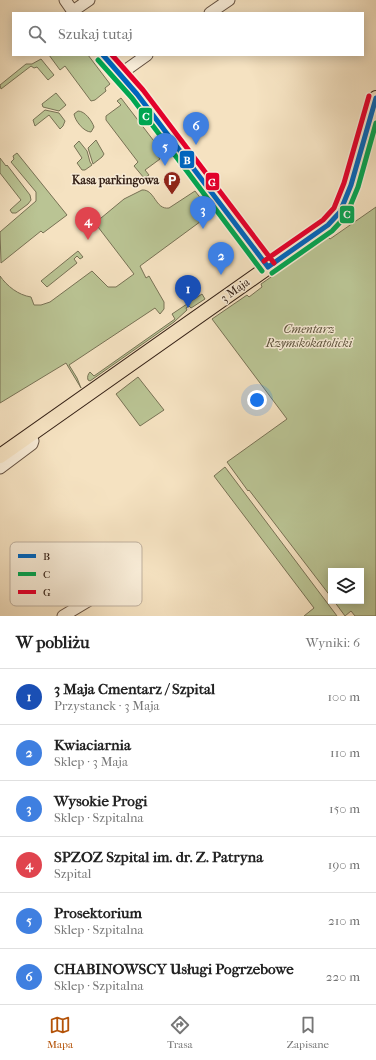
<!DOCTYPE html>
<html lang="pl">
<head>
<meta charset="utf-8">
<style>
  body { margin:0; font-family:"IM FELL French Canon",serif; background:#f6f6f6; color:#222 }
  .controls { position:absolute; right:12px; bottom:12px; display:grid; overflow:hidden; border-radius:0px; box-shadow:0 2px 10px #0003 }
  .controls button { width:36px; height:36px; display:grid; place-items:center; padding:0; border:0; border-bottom:1px solid #e0e0e0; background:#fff; color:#222; font:20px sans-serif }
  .you { position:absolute; left:257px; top:400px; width:14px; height:14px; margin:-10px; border:3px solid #fff; border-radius:50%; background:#1a73e8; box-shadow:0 0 0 6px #1a73e833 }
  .badge { display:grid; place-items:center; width:26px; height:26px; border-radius:50%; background:#b45309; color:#fff; font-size:13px; font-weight:700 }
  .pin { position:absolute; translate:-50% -33px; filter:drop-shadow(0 1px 2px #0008) }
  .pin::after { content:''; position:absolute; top:21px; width:14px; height:12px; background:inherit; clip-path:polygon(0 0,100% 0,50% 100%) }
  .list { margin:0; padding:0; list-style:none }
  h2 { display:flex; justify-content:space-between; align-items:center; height:52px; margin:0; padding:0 16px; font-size:17px }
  h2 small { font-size:13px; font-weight:400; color:#767676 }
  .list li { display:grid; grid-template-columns:26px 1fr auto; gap:12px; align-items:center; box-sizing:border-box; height:56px; padding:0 16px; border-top:1px solid #e0e0e0 }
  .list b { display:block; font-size:15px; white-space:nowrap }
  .list p { margin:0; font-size:13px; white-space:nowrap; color:#767676 }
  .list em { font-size:13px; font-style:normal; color:#767676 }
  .icon { flex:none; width:22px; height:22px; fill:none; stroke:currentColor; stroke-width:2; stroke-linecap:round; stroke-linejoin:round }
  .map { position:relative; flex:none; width:376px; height:616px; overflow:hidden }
  .search { position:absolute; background:#fff; box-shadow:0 2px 10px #0003; left:12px; right:12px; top:12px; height:44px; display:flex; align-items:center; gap:10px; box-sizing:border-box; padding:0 14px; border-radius:0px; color:#767676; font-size:15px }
  .sheet { height:388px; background:#fff }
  nav { display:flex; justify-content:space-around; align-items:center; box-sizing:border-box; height:56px; border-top:1px solid #e0e0e0; background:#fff; font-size:11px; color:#767676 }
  nav a { display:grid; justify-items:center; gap:2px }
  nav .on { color:#b45309 }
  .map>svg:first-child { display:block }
  .green { fill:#bac494; stroke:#787255 }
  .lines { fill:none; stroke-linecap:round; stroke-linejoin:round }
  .minor-casing { stroke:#655141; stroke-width:13 }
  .major-casing { stroke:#352116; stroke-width:16 }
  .minor { stroke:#f8ecd7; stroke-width:11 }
  .major { stroke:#f5e2c1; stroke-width:14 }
  .bus-1-casing { stroke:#f8ecd7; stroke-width:8 }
  .bus-2-casing { stroke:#f8ecd7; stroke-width:8 }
  .bus-3-casing { stroke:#f8ecd7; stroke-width:8 }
  .bus-1 { stroke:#0065bd; stroke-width:5 }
  .bus-2 { stroke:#00a651; stroke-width:5 }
  .bus-3 { stroke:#e4002b; stroke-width:5 }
  .labels { text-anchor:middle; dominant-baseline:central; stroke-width:3; stroke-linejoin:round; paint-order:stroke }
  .poi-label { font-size:12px; font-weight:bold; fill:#352116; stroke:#f8ecd7; text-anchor:end }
  .street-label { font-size:12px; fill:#352116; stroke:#f8ecd7 }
  .park-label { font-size:12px; font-style:italic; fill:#5d523c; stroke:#f8ecd7 }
  .key { fill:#f8ecd7; stroke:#beaf9d; stroke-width:1 }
  .key-label { font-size:11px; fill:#352116 }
  .line-badge { stroke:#f8ecd7; stroke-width:1.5 }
  .badge-label { font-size:11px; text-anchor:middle; font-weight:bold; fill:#fff }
</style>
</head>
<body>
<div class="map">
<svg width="376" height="616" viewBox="0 0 376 616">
  <rect width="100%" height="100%" fill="#f5e2c1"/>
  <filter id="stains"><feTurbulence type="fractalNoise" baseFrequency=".005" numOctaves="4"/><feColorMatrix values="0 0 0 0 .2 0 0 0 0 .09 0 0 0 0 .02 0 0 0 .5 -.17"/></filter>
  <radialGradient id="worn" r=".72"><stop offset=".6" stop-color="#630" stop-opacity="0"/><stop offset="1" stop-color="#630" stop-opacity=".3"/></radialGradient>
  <path class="green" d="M49,55H88L110,84L105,88L106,91L95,100L91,101L65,66L60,70Z
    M41,59L54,75L48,80L37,67L34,68L31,66L1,89L0,85L26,64H32Z
    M56,93L66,105L59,111L43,107L42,104Z
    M121,98L160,149L158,156L160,159L145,170L149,175L144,178L134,166L138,162L106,120V116L121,105L117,101Z
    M45,110L59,113L65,121L63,126L60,129L49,115L35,126L33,120Z
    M78,111C85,111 92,121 94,127L91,132C84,132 75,121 74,114Z
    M96,140L104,154L102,157L93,164L88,148Z
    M79,141L87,151L90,162L92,165L85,170H82L77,163L82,158L74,146Z
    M17,153L67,215L43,233L41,231L1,263L0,232L36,201V192L11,162L14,159L13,156Z
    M0,158L6,166L7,165L30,195L31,200L28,204L16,213H12L10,210L21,200L0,173Z
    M142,190C155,189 155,210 169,208L195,191L212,213L140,266L146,278L149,276L164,302V309L160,314L155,308L69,365L77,378L81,388L66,363L0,403V276C7,286 18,295 31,297L34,305H41L50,302L92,271L108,287H116L134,274L95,223L124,199Z
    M376,207V616H355L351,611L345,616L334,601H361V571H331V597L249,490L248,491L227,462L287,419L212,319L247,295L249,297L262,287L261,284L328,237L330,239Z
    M78,251L83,257L80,259L77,256L74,259L77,263L47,287L41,281Z
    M202,294L205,299L191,308L189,306L186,308L187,310L174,322L90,381L88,380C87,377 88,374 90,372L94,376L175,319L172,314Z
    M138,377L164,410L140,426L116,394Z
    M225,467L337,616H304L314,608L214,476Z"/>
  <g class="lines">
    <g class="minor-casing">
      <path id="minor" d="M65,0L74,13
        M73,11L89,0
        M210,13L229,0
        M103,55L137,94L268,267
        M119,75L147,55
        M0,468L32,444L33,441L30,435
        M63,616L98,595"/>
    </g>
    <g class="major-casing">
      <path id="major" d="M0,456L321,230L334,219L343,206L351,185L376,98"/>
    </g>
    <use href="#minor" class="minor"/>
    <use href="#major" class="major"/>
    <g class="bus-1-casing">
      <path id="bus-1" d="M103,55L137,94L268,267
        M268,267L328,225L340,212L351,185L376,98"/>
    </g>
    <g class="bus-2-casing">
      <path id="bus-2" d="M98,60L132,98L262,271
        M272,273L332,231L346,216L358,187L376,123"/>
    </g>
    <g class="bus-3-casing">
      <path id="bus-3" d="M112,55L143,90L274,263
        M264,261L323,220L334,208L344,183L369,96"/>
    </g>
    <use href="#bus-1" class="bus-1"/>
    <use href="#bus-2" class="bus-2"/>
    <use href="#bus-3" class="bus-3"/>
  </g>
  <defs>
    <g id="parking-pin" transform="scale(0.9)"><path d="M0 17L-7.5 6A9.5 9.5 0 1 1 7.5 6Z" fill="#8f2418" stroke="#f8ecd7"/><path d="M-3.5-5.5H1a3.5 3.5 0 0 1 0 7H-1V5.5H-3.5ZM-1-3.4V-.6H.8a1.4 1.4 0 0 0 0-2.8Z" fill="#fff"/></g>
  </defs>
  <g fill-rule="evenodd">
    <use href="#parking-pin" x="172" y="180"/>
  </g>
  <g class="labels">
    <g class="poi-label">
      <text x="159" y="180">Kasa parkingowa</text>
    </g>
    <g class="street-label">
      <text transform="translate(235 290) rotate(-35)">3 Maja</text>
    </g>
    <g class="park-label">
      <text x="309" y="329">Cmentarz<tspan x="309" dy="14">Rzymskokatolicki</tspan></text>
    </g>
  </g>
  <rect x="10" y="542" width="132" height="64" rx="6" class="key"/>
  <rect x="18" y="554" width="18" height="4" fill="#0065bd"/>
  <rect x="18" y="572" width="18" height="4" fill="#00a651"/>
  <rect x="18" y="590" width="18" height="4" fill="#e4002b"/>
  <g class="key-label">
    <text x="43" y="560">B</text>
    <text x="43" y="578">C</text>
    <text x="43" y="596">G</text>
  </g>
  <g class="line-badge">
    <rect x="138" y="107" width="15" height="19" rx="4" fill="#00a651"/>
    <rect x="179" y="150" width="16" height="19" rx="4" fill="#0065bd"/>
    <rect x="205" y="172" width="15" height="19" rx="4" fill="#e4002b"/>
    <rect x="339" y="205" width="16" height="19" rx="4" fill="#00a651"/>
  </g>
  <g class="badge-label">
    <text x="146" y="120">C</text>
    <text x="187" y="164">B</text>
    <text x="212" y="186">G</text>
    <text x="347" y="218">C</text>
  </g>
  <rect width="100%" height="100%" filter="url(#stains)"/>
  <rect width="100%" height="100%" fill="url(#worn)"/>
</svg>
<div class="controls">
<button><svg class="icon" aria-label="layers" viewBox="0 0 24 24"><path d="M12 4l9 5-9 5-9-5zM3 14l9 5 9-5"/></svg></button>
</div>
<div class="you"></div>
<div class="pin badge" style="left:188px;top:308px;background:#1a4fb4">1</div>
<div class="pin badge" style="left:221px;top:275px;background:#3f7fe0">2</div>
<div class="pin badge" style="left:203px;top:229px;background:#3f7fe0">3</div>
<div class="pin badge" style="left:88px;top:240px;background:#e0444e">4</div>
<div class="pin badge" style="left:165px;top:166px;background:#3f7fe0">5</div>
<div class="pin badge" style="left:196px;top:145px;background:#3f7fe0">6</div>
<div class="search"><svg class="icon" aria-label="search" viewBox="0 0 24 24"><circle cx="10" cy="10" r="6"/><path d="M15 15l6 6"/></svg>Szukaj tutaj</div>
</div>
<section class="sheet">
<h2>W pobliżu<small>Wyniki: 6</small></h2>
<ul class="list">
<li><span class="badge" style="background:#1a4fb4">1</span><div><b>3 Maja Cmentarz / Szpital</b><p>Przystanek · 3 Maja</p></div><em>100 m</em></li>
<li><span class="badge" style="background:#3f7fe0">2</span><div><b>Kwiaciarnia</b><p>Sklep · 3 Maja</p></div><em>110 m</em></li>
<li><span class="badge" style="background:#3f7fe0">3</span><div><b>Wysokie Progi</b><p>Sklep · Szpitalna</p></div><em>150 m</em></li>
<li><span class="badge" style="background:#e0444e">4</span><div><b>SPZOZ Szpital im. dr. Z. Patryna</b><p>Szpital</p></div><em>190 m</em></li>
<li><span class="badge" style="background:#3f7fe0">5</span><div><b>Prosektorium</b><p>Sklep · Szpitalna</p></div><em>210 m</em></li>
<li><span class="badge" style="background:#3f7fe0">6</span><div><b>CHABINOWSCY Usługi Pogrzebowe</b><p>Sklep · Szpitalna</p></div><em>220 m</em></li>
</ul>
</section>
<nav>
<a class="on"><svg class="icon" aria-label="map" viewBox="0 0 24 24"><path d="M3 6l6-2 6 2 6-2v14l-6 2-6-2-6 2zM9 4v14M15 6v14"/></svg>Mapa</a>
<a><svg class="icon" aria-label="directions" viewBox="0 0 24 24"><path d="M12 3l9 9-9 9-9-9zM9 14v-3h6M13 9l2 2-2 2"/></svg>Trasa</a>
<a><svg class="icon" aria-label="saved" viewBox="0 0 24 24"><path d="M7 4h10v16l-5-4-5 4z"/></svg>Zapisane</a>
</nav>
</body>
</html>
